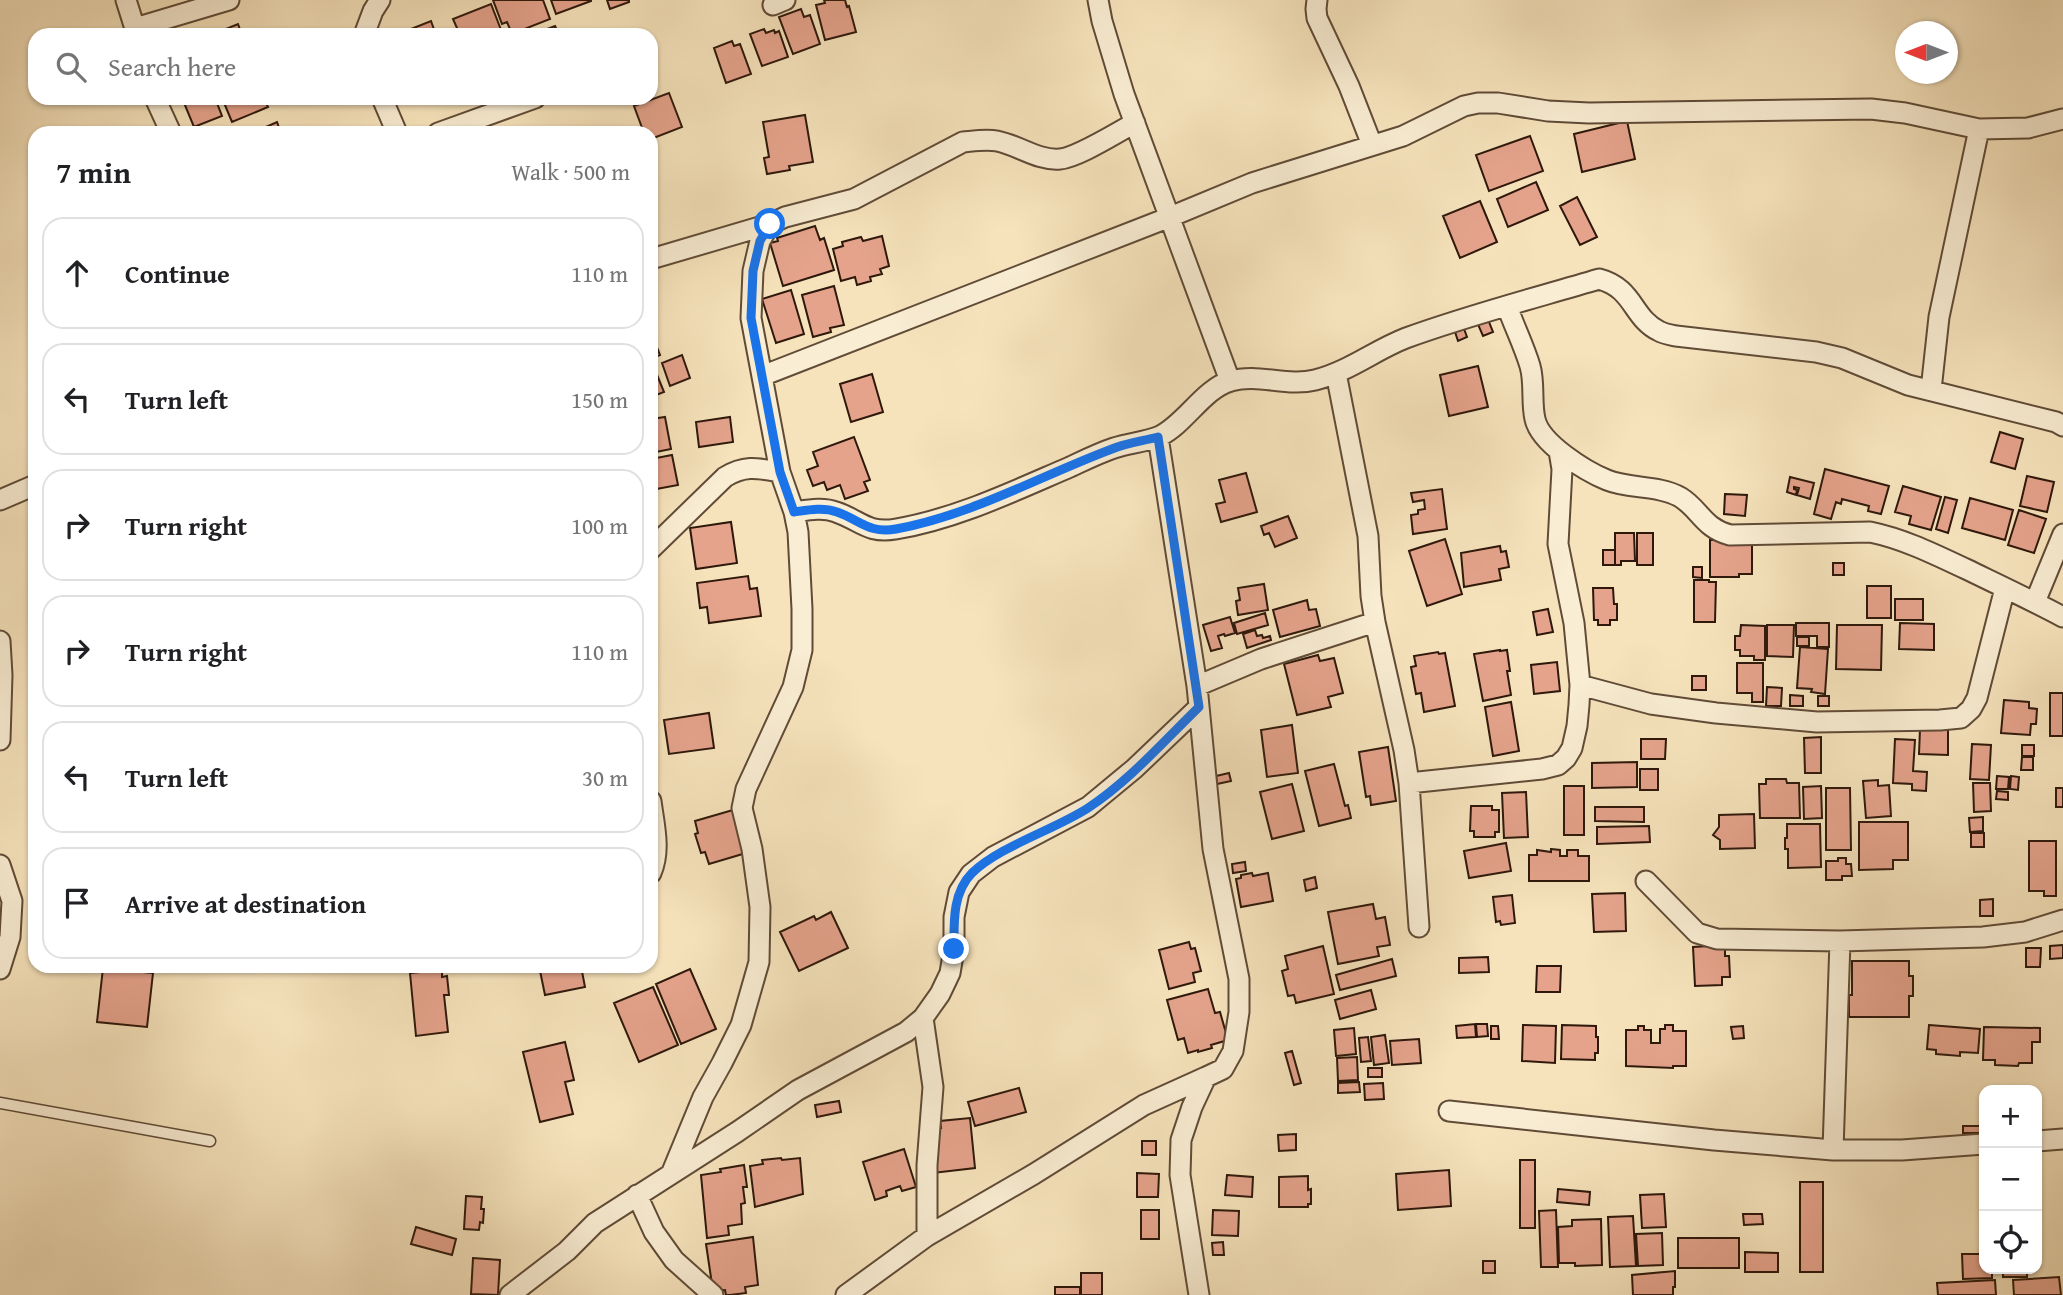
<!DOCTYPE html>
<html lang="en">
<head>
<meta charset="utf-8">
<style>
  body { margin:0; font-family:"Gentium Book Plus",serif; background:#f2f2f2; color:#202124 }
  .controls { position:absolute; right:21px; bottom:21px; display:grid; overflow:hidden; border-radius:14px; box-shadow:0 2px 5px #0004 }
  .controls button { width:63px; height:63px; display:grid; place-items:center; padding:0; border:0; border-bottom:2px solid #e0e0e0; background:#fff; color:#202124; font:35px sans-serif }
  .compass { position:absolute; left:1895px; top:21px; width:63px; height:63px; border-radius:50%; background:#fff; box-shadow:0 2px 5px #0004; rotate:270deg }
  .stop { position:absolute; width:21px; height:21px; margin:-16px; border:5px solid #1a73e8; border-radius:50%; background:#fff }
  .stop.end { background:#1a73e8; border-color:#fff; box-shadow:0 2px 7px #0008 }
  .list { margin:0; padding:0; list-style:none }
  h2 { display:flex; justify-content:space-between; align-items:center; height:91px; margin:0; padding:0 28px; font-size:30px }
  h2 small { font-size:23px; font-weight:400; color:#757577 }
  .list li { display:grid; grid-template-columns:46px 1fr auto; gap:21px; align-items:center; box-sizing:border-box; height:112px; margin:0 14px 14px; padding:0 14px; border:2px solid #e0e0e0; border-radius:21px }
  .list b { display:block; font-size:26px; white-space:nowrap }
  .list em { font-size:23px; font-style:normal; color:#757577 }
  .icon { flex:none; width:38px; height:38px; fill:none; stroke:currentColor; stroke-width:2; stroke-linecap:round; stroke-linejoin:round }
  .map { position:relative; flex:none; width:2063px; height:1295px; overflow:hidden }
  .search { position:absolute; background:#fff; box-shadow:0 2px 5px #0004; left:28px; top:28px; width:630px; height:77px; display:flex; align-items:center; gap:18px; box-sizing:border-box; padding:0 24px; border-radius:21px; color:#757577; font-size:26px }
  .panel { position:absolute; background:#fff; box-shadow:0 2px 5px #0004; left:28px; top:126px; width:630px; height:847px; border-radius:21px }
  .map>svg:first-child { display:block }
  .building { fill:#e5a38c; stroke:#2e180b; stroke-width:2 }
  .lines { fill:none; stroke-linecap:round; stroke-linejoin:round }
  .service-casing { stroke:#604b37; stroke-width:13 }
  .minor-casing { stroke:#604b37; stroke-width:23 }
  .service { stroke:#f9edd3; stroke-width:10 }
  .minor { stroke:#f9edd3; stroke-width:19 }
  .route { stroke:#1a73e8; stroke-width:9 }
</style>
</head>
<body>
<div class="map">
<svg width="2063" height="1295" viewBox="0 0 2063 1295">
  <rect width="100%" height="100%" fill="#f6e3bc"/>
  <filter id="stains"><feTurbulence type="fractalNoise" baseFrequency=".00286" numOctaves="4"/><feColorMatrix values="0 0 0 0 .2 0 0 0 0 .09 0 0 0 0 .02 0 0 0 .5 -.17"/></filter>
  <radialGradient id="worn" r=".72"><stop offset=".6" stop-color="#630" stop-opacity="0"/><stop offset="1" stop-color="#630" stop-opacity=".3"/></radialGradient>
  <path class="building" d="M493,0H543L550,19L512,34L507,22L502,24Z
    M551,0H591V1L556,14Z
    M607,0H629V2L610,9Z
    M824,0H845L847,7L849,6L856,32L825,40L816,5L825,3Z
    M491,4L503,35H460L453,19Z
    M801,9L804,17L810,15L820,44L793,54L779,17Z
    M431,21L436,35H396Z
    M238,24L242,35H211Z
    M555,26L559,35H534V34Z
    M764,29L766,33L774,30L775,33L779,31L788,57L762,66L750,34Z
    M732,41L734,46L740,44L751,74L726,83L714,48Z
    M669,93L682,127L651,139V133H644L634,106Z
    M182,98H215L222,116L194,127Z
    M222,98H264L268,107L232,122Z
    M805,115L813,162L789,166L790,170L767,174L764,158L769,157L763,122Z
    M1627,121L1635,159L1582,172L1574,134Z
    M277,122L281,133L249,132L258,128L259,130Z
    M1530,136L1543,171L1489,191L1476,155Z
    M1536,182L1548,210L1508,227L1497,199Z
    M1577,197L1597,237L1580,245L1560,206Z
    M1480,201L1497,242L1460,258L1443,216Z
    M815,226L820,240L824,238L834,270L783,286L770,243L778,241L777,238Z
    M882,236L889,266L880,269L882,274L870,277L871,281L857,285L855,277L841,281L833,249L843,246L842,242L861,237L863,241Z
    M834,286L844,325L830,328L831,332L813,337L802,295Z
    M791,290L804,334L776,343L762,299Z
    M1487,317L1493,332L1483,336L1477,322Z
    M1463,326L1467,337L1458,341L1454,329Z
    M651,332L660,355L651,359Z
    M682,355L690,378L670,386L662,363Z
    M653,365L664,392L651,397V366Z
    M1478,366L1488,407L1449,416L1440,375Z
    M872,374L883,412L851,422L840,384Z
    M665,417L671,449L651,453V419Z
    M730,417L733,442L699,447L696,422Z
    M2000,432L2023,439L2015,469L1991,462Z
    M854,437L870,480L864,482L868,491L845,499L840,485L827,490L824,482L813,486L807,470L818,466L813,452Z
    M672,455L678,485L651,490V459Z
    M1825,469L1889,486L1881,514L1868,511L1869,506L1842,499L1841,504L1836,502L1831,519L1814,514Z
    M1246,473L1257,512L1221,522L1216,504L1225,502L1219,480Z
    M2027,476L2054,482L2047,512L2020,506Z
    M1790,477L1814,483L1810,499L1797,495L1799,488L1794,487V489L1797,490L1796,495L1787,492Z
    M1903,486L1941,497L1931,530L1909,524L1911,516L1895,512Z
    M1442,489L1447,529L1413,534L1411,515L1418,514V510L1425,509L1424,500L1413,502L1411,493Z
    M1725,494L1747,495L1745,516L1724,514Z
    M1945,497L1957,500L1948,533L1936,529Z
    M1970,498L2013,510L2005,540L1962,528Z
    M2019,510L2046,519L2034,553L2008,545Z
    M1288,516L1297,538L1275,547L1269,533L1264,535L1261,526Z
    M731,522L737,563L696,569L690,528Z
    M1615,533H1634L1635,561H1621V565H1615Z
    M1637,533H1653V565H1637Z
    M1445,539L1462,594L1427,606L1409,551Z
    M1710,540H1752V574H1739V577H1710Z
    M1500,546L1501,552L1506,551L1509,567L1499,569L1501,580L1464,587L1461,553Z
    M1603,550H1615V565H1603Z
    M1833,563H1844V575H1833Z
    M1693,567H1702V578L1693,577Z
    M748,576L750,589L757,588L761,616L709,623L707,607L700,608L697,583Z
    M1694,580H1709V582H1716L1715,622H1694Z
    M1264,584L1268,610L1238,615L1236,601L1240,600L1238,588Z
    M1867,586H1891V618H1867Z
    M1593,588H1613L1614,604H1617V620H1610V625H1598V620H1594Z
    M1895,599H1923V620H1895Z
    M1307,600L1309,610L1316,609L1320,626L1280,637L1273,610Z
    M1548,609L1553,632L1537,635L1533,612Z
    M1265,613L1268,625L1237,634L1234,623Z
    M1230,617L1235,633L1225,636L1224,634L1218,636L1222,648L1211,651L1203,625Z
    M1796,623H1829V647H1817V636H1796Z
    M1900,623L1934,624V650L1899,649Z
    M1741,625L1765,626V660H1754V656H1740V650H1735V636H1740Z
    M1767,625H1794L1793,657L1767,656Z
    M1837,625H1882L1881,670L1836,669Z
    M1255,630L1257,636L1262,635L1263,638L1270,636L1271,640L1247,648L1243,634Z
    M1797,637H1809V646H1797Z
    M1800,647L1828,649L1825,694L1811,692L1812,689L1797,688Z
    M1500,650V651L1507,650L1510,671H1507L1511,695L1483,701L1474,654Z
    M1438,652L1439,654L1445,653L1455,706L1424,712L1421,693L1416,694L1411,667L1416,666L1414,656Z
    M1318,655L1320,661L1334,658L1343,693L1328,697L1331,707L1297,715L1284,664Z
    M1557,662L1560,691L1534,694L1531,665Z
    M1737,663H1763V702H1752V693H1737Z
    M1692,676H1706V690H1692Z
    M1767,687L1782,688L1781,706H1766Z
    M2050,693H2063V736H2050Z
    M1790,695L1803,696V706H1790Z
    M1818,696H1829V706H1818Z
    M2004,700L2029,702V708L2037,709L2036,724H2031L2030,735L2001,733Z
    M1511,702L1519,751L1493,756L1485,707Z
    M709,713L714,748L669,754L664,720Z
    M1292,725L1298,773L1267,777L1261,730Z
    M1920,729H1948V755L1919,754Z
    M1821,737V773H1805L1804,738Z
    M1641,739H1666L1665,759H1641Z
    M1895,739L1915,740L1913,771L1927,772L1926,791L1912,790V784L1893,783Z
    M1972,744L1991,745L1989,780L1970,779Z
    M2022,745H2034V756H2022Z
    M1388,747L1396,801L1371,805L1370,796L1366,797L1359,752Z
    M2022,757H2033V770H2021Z
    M1637,762V787L1592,788V763Z
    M1334,764L1345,806L1348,805L1351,818L1319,826L1305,771Z
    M1640,769H1658V790H1640Z
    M1229,773L1231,781L1217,784L1216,776Z
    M1997,776L2009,777L2008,789H1996Z
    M2011,776L2019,777L2018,790L2010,789Z
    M1766,779H1786L1787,783H1799L1800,818H1760L1759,784H1766Z
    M1878,780V786L1889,785L1891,816L1866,818L1863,781Z
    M1973,783H1990L1991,811L1974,812Z
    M1292,784L1304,831L1272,839L1260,792Z
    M1564,786H1584V835H1564Z
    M1821,786L1822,818L1804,819L1803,787Z
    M1826,788H1850L1851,850H1826Z
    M2056,788H2063V807H2056Z
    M1997,791L2008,792V800L1996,799Z
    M1526,792L1528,837L1504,838L1502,793Z
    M1471,806H1492V810H1499V832H1495V837H1474V831H1470Z
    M1595,807H1644V822L1595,821Z
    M733,810L746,853L709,864L705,852L701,853L695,834L698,833L695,821Z
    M1754,814L1755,848L1720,849V840L1713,835L1719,827V815Z
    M1983,817V831L1970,832L1969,818Z
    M1859,822H1908V860H1893V869L1859,870Z
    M1787,824H1820L1821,867L1788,868V849H1785V838H1787Z
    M1649,826L1650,842L1597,844V827Z
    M1971,833H1984V847H1971Z
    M2029,841H2056V896H2044V891H2029Z
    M1506,843L1511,871L1469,878L1464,851Z
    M1551,849L1560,850V856H1567V850H1578V856H1589V881H1529V855H1537V850L1551,852Z
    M1838,858H1846V864H1851L1852,876H1842V880H1826V861H1838Z
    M1245,862L1246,871L1233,873L1232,864Z
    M1252,873L1253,876L1268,873L1273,901L1241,907L1236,879L1241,878V875Z
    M1315,877L1317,888L1306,891L1304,880Z
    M1625,893L1626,931L1594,932L1592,894Z
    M1512,895L1515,923L1501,925L1500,921L1496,922L1493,897Z
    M1993,899V916H1980V900Z
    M1373,904L1376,919L1385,917L1390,945L1377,947L1379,956L1338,964L1328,912Z
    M831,912L848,948L799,971L780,932L814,916L816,920Z
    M1189,942L1191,949L1195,948L1201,971L1193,973L1195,982L1169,989L1159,950Z
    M1725,945V956H1729L1730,977H1722V985L1695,986L1693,947Z
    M2063,945V958L2050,959V946Z
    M1323,946L1334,994L1296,1003L1294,995L1288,996L1282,971L1288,969L1285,956Z
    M2026,948H2041L2040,967H2026Z
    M1488,957L1489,972L1459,973V958Z
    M1392,959L1396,976L1340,990L1336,975Z
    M1852,961H1909V976H1913V996H1909V1017H1849V995H1852Z
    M539,966H581L585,987L545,995Z
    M1537,966H1561L1560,992H1536Z
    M103,968L153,973L147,1027L97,1022Z
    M690,969L716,1029L681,1044L656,984Z
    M442,970V977L447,976L449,995H444L448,1032L416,1036L410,973Z
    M653,987L678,1045L639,1062L614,1003Z
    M1208,989L1215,1013L1220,1012L1228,1040L1211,1045L1212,1048L1198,1052V1050L1188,1053L1184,1038L1178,1040L1167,1000Z
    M1371,990L1376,1009L1340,1019L1335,1000Z
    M1475,1024L1476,1037L1457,1038L1456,1026Z
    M1476,1024H1487L1488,1036L1477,1037Z
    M1523,1025L1556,1026L1555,1063L1522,1061Z
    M1562,1025L1596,1026V1037H1598V1053H1595V1060L1561,1059Z
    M1665,1025H1673V1031H1686V1066H1673V1068L1626,1066V1030H1638V1026H1644V1030H1651V1043H1660V1029H1665Z
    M1929,1025L1980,1029L1978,1053L1960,1052V1056L1936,1054V1050L1927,1049Z
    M1491,1026H1498L1499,1039H1491Z
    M1743,1026L1744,1038L1733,1039L1731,1027Z
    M1984,1027L2040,1028V1042H2032V1063H2019L2018,1066L1995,1065V1060H1983Z
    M1354,1028L1356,1054L1336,1056L1334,1030Z
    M1385,1035L1389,1063L1374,1065L1371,1037Z
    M1368,1037L1371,1061L1361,1062L1359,1038Z
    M1419,1039L1421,1063L1392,1065L1390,1041Z
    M565,1042L574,1080L565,1082L573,1114L540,1122L523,1052Z
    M1292,1051L1301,1083L1294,1085L1285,1053Z
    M1357,1057L1358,1080L1338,1081L1337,1058Z
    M1368,1068H1382V1077H1368Z
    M1359,1082L1360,1092L1338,1093V1083Z
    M1383,1083L1384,1099L1365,1100L1364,1084Z
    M1019,1088L1026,1112L975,1126L968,1102Z
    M839,1101L841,1112L817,1117L815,1105Z
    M970,1118L975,1168L933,1173L931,1129L941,1128L940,1121Z
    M1963,1126H1984V1133H1963Z
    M1296,1134V1150L1279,1151L1278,1135Z
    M1142,1141H1156V1155H1142Z
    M904,1149L916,1187L902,1191L900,1186L886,1191L887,1196L875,1200L863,1162Z
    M781,1158L782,1160L800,1158L803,1194L755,1207L750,1166L763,1164L762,1160Z
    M1520,1160H1535V1228H1520Z
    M744,1165L747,1187H743L745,1203L741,1204L742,1224L728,1226L729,1235L707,1238L701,1175L721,1172L720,1169Z
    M1449,1170L1451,1206L1398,1210L1396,1174Z
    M1137,1173L1159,1174L1158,1197H1137Z
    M1227,1175L1253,1177L1252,1197L1225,1195Z
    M1308,1176V1190L1311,1189V1204H1308V1207H1279V1177Z
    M1800,1182H1823V1272H1800Z
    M1558,1189L1590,1192L1589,1205L1557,1202Z
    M1664,1194L1666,1227L1642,1228L1640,1195Z
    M466,1196L482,1197L481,1209H484L483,1223L480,1222L479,1230L464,1229Z
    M1141,1210H1159V1239H1141Z
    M1213,1210L1239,1211L1238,1236L1212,1235Z
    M1556,1210L1558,1267H1541L1539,1211Z
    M1743,1214H1762L1763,1224L1744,1225Z
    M1633,1216L1636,1266L1610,1267L1608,1217Z
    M1601,1219L1602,1265L1575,1266V1263H1559L1558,1227L1572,1226V1220Z
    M416,1227L456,1239L452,1255L411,1244Z
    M1662,1233L1663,1265L1638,1266L1636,1234Z
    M753,1237L758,1285L745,1287L746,1293L730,1295H726L725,1290L713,1291L706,1244Z
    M1678,1238H1739V1268H1678Z
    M1223,1242L1224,1255H1213L1212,1243Z
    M1745,1252L1778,1253V1272H1745Z
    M1962,1254H1984V1269H1992V1278L1963,1279Z
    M473,1258L500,1260L498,1295L471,1294Z
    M1483,1261H1495V1273H1483Z
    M2003,1269H2027V1277H2003Z
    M1675,1271V1287H1673V1295H1633L1632,1275Z
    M1081,1273H1102V1295H1081Z
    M2059,1277L2061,1295H2014L2013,1280Z
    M1995,1280L1996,1295H1938L1937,1283Z
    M1055,1287H1080V1295H1055Z"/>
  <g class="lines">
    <g class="service-casing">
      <path id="service" d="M0,1103L210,1141"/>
    </g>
    <g class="minor-casing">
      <path id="minor" d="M126,0L137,35
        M1098,0L1102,21L1124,94L1230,381
        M1317,0L1316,9L1317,18L1349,86L1372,145
        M773,5L785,0
        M135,28L229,0
        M364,35L373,11L380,0
        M155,98L171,133
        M382,98L397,133
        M438,133L535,98
        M651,259L770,224
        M1507,306C1514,326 1524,346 1530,366C1535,383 1531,402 1535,419C1540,443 1585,471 1607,480C1629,489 1658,485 1680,497C1700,509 1703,528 1730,535L1870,532C1904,539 1934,554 1966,569C1999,585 2031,600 2063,617
        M1336,373L1368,536L1371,596L1375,622L1404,750L1409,783L1419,927
        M762,376L1170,217L1252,183L1403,136L1464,106L1478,103H1498L1548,111L1589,113L1871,109L1905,113L1979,129L2028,128L2063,119
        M1931,390L1939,317L1979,129
        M1158,437L1197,686L1213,849L1239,979V1012L1233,1051L1223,1069L1206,1077L1192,1107L1181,1140L1180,1175L1199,1295
        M0,500L35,485
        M794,512C808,510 823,507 836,512C860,520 867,534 896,529C956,519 1014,491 1070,467C1085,460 1099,453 1114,448C1129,443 1146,442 1160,436C1186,423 1204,388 1231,381C1258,373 1287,387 1315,380C1348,372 1375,350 1406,338C1469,315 1535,298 1599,279C1634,288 1632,318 1659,331C1664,334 1671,335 1676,336L1816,352L1842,358L1908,385L2056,422L2063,426
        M651,549L725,477C745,465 757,468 780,472
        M2035,602L2063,534
        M0,641L2,675L0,740
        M1580,685L1651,704L1716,713L1817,722L1940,720L1961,718L1971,709L1977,698L2005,588
        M1197,686L1261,659L1375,622
        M1409,783L1542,769L1558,765L1566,758L1572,748L1577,726L1579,705L1580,685L1574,623L1558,544L1562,469L1559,451
        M651,801C654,825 661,850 651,873
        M0,865L12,901L10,937L0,969
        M1646,881L1697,933L1717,939L1840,941L1983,937L2025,932L2063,920
        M923,1018L933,1087L927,1165V1236
        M1449,1111L1714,1140L1833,1150H1902L1984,1144
        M2037,1141L2063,1139
        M1833,1150L1840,941
        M672,1172L703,1097L722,1063L741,1025L759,962L760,907L752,849L742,808L746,789L793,687L802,650V609L798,532L794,512L780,472L751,318L753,271L760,241L770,224L785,217L854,199L963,142C974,141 986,139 997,141C1018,145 1038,161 1060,159C1079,157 1117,132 1135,123
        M637,1195L654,1232L674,1260L713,1295
        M510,1295L567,1251L595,1223L737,1132L798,1090L906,1032L923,1018L940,994L950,973L954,949V917L959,892L971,874L993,857L1088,807L1134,769L1199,707
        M846,1295L927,1236L1034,1174L1144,1105L1206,1077"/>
    </g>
    <use href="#service" class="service"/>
    <use href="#minor" class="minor"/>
  </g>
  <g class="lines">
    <path class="route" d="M770,224L760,241L753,271L751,318L780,472L794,512C808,510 823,507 837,512C860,520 869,534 896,529C972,515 1040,476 1112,449C1126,443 1143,441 1158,437L1199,707C1164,741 1129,781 1088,808C1054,830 1000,846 972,873C952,893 954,924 954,949"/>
  </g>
  <rect width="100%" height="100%" filter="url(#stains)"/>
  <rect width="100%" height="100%" fill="url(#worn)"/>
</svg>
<div class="controls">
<button>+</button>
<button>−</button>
<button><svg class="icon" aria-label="locate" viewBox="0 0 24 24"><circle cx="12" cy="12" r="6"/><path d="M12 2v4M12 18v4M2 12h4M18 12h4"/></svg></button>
</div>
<svg class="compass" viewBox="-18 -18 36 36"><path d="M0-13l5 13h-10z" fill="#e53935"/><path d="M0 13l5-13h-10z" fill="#757577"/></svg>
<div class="stop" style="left:770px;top:224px"></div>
<div class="stop end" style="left:954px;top:949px"></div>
<div class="search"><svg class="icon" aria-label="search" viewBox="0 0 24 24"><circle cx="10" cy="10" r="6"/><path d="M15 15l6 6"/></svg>Search here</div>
<section class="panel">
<h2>7 min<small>Walk · 500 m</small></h2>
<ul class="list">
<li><svg class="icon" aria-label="ahead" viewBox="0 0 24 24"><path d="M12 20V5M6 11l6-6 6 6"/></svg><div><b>Continue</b></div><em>110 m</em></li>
<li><svg class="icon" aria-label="left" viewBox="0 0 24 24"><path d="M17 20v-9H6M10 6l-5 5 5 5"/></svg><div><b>Turn left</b></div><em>150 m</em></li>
<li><svg class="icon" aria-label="right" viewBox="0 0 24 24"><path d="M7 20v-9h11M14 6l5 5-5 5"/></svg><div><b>Turn right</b></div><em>100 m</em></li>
<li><svg class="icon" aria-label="right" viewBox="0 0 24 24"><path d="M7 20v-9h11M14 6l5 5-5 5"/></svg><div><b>Turn right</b></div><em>110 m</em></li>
<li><svg class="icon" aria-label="left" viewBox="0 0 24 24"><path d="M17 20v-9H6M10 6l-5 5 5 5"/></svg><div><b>Turn left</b></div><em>30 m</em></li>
<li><svg class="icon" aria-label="arrive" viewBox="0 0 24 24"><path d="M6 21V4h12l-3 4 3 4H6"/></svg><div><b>Arrive at destination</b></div></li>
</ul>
</section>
</div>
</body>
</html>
